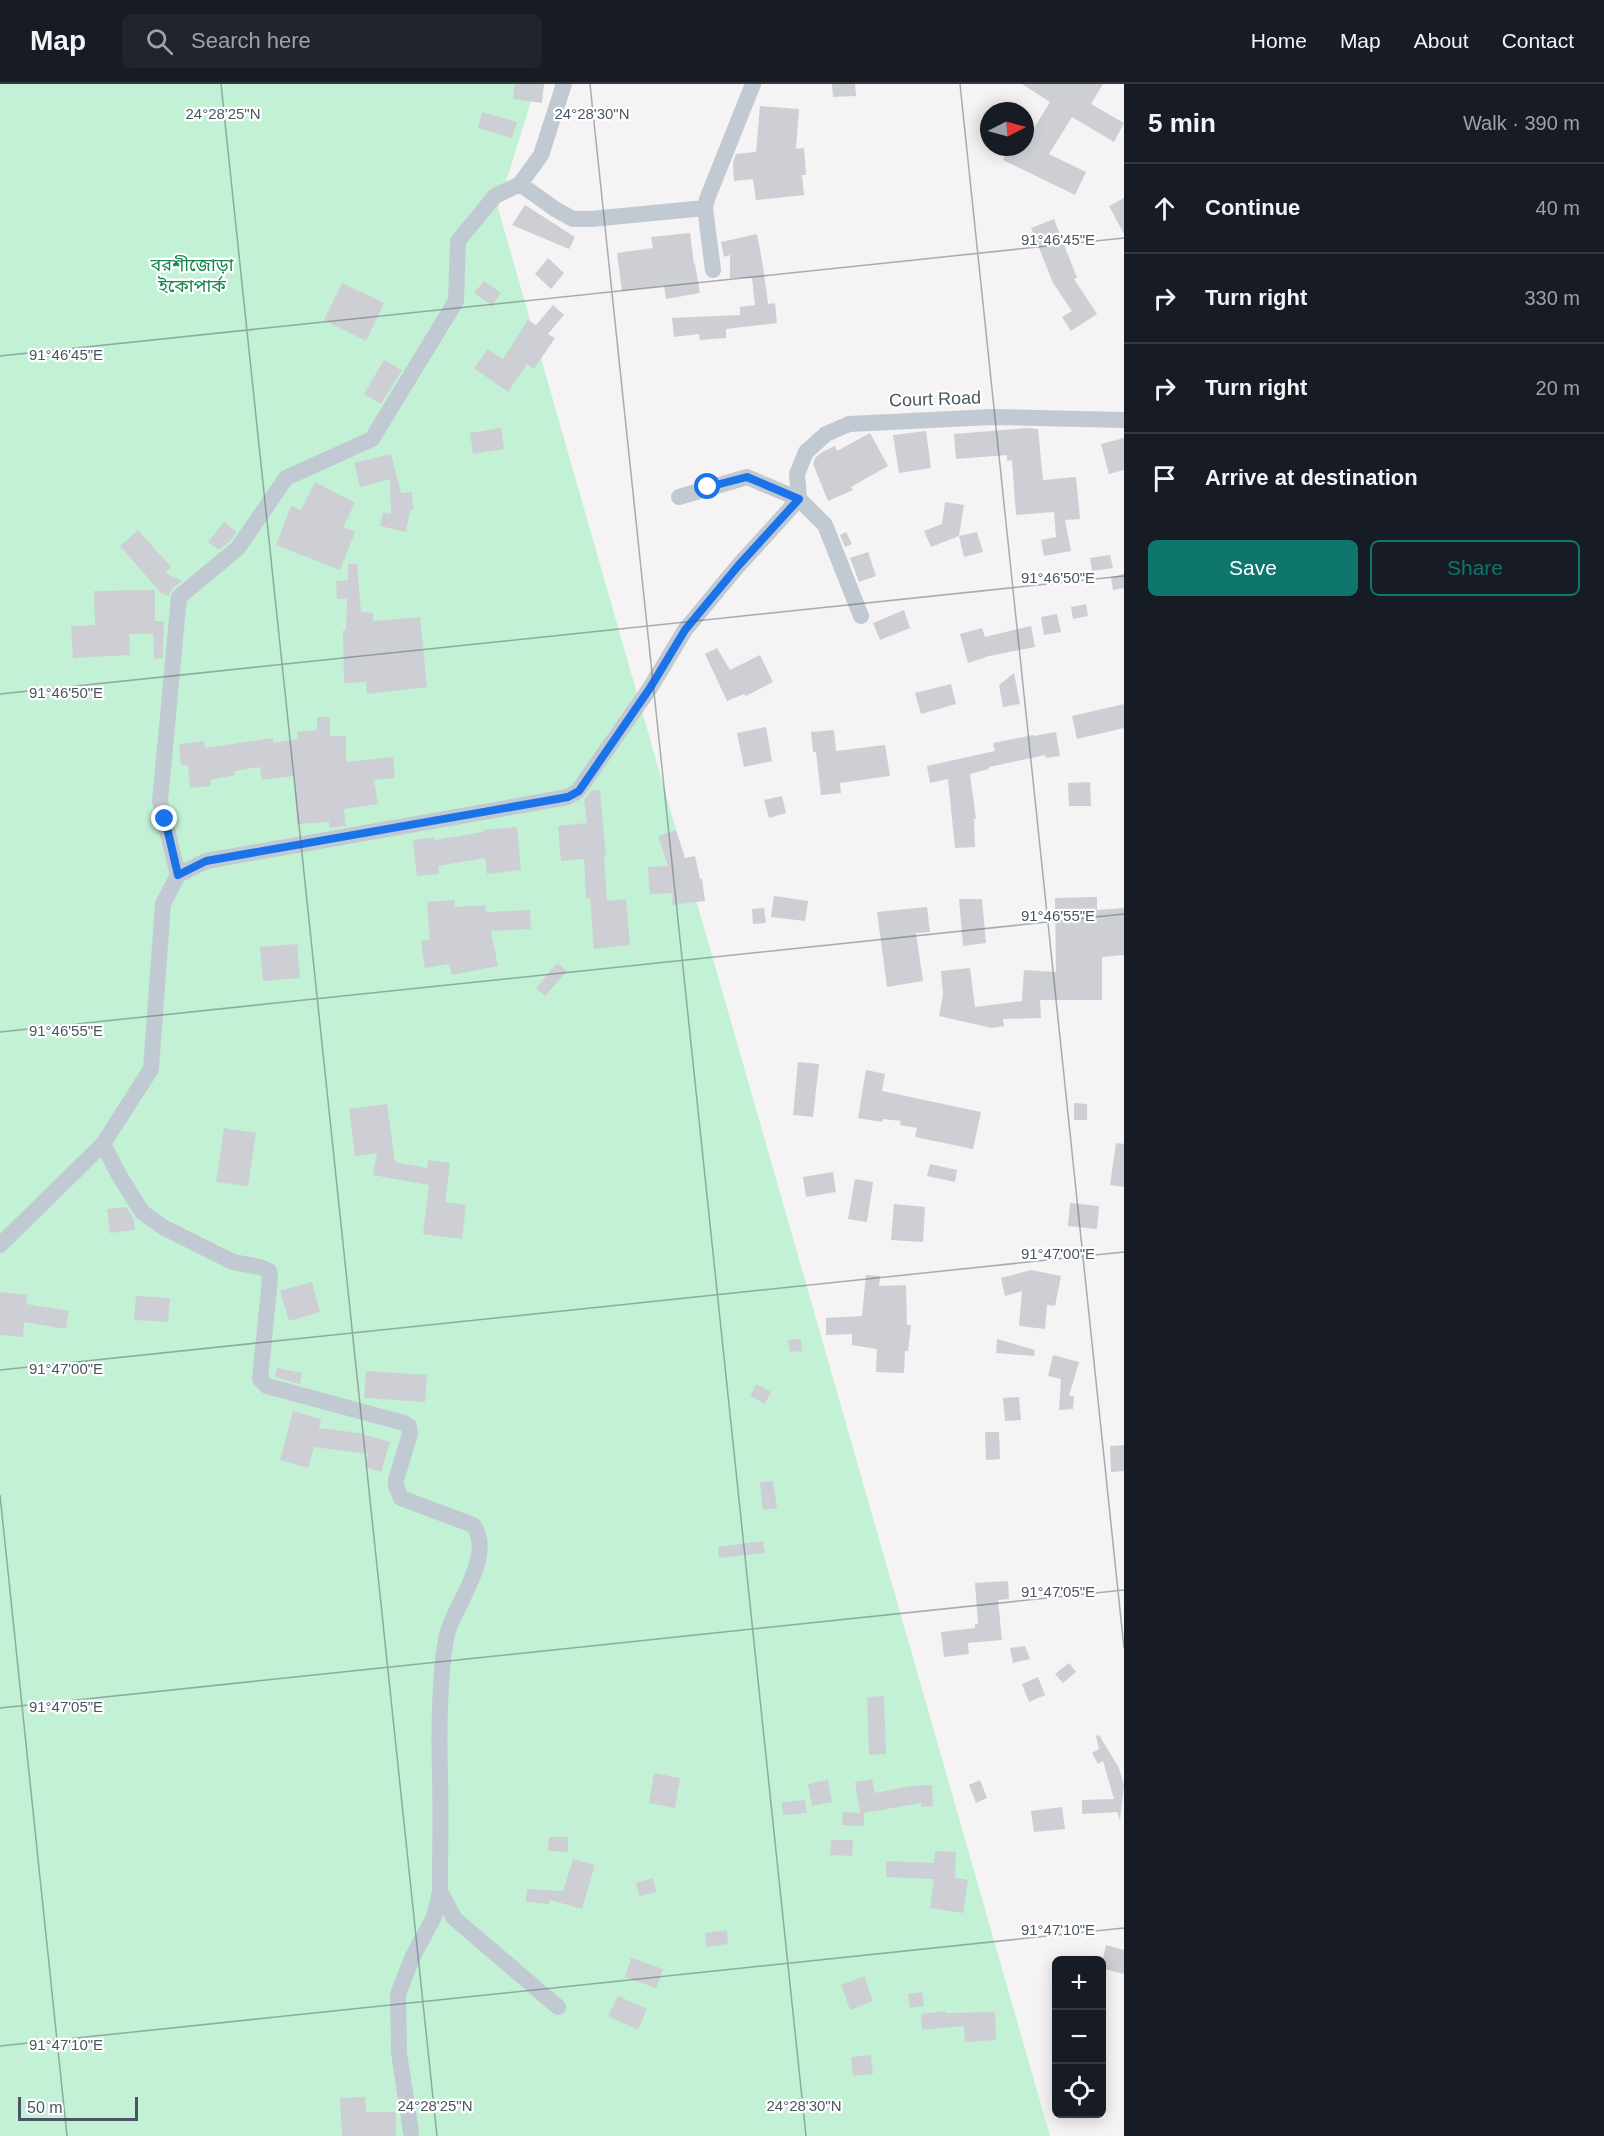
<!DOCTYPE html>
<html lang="en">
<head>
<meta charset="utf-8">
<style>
  body { margin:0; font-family:Helvetica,"Noto Sans Bengali",sans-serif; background:#20242c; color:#f1f3f6 }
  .controls { position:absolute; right:18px; bottom:18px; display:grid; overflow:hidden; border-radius:9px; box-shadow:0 3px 15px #0003 }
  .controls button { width:54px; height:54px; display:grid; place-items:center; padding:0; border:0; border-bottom:2px solid #363941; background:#171b24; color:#f1f3f6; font:30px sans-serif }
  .compass { position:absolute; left:980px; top:18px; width:54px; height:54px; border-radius:50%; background:#171b24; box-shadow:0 3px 15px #0003; rotate:84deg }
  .scale { position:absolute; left:18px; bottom:15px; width:120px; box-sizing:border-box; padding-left:6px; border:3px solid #4a5661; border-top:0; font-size:16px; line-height:21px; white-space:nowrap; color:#4a5661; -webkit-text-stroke:4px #fff; paint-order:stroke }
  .stop { position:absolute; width:18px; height:18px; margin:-14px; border:4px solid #1a73e8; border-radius:50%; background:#fff }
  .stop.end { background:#1a73e8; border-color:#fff; box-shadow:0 2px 6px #0008 }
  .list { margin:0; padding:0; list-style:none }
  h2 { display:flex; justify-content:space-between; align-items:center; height:78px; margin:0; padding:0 24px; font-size:26px }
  h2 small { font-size:20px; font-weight:400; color:#9ea1a6 }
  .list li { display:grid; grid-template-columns:39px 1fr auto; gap:18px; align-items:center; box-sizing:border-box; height:90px; padding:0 24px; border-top:2px solid #363941 }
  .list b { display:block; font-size:22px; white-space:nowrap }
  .list em { font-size:20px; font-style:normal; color:#9ea1a6 }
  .actions { display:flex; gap:12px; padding:18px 24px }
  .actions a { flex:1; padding:14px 0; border:2px solid #0f766e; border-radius:9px; text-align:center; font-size:21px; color:#0f766e }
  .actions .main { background:#0f766e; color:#fff }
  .icon { flex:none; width:33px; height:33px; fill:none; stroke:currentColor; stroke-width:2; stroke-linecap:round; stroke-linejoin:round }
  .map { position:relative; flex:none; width:1124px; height:2052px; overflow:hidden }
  header { display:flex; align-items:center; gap:36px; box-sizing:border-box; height:84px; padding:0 30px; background:#171b24; border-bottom:2px solid #363941 }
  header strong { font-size:28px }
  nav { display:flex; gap:33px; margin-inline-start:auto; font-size:21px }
  .search { width:420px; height:54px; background:#20242c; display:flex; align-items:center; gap:15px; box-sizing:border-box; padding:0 21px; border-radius:9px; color:#9ea1a6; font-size:22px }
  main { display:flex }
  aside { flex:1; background:#171b24 }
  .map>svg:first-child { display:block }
  .green { fill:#c3f1d5 }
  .building { fill:#cdcfd5 }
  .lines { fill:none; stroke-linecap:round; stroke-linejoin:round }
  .minor { stroke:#c1cad2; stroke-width:16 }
  .route { stroke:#1a73e8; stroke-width:8 }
  .ticks { fill:none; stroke:#4a5661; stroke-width:1.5; stroke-opacity:0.45 }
  .labels { text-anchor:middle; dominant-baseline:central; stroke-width:4.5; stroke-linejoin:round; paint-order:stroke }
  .park-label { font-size:18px; fill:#17864f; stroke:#fff }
  .street-label { font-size:18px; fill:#4a5661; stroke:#fff }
  .ticks-label { font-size:15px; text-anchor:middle; fill:#4a5661; stroke:#fff; stroke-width:4.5; stroke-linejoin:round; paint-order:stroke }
</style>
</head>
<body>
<header>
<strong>Map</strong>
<div class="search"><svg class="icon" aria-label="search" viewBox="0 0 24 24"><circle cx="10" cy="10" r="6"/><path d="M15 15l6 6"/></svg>Search here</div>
<nav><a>Home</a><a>Map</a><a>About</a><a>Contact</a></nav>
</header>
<main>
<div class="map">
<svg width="1124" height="2052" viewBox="0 0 1124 2052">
  <rect width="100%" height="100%" fill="#f5f3f3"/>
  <path class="green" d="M0,0H529L532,14L498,124L1050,2052H0Z"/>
  <path class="building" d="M515,0H544L542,19L513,15Z
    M832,0H855L856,12L833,13Z
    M1022,0H1103L1091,20L1124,39L1114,58L1072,33L1049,70L1086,88L1075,111L1003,76L1009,63H1025V59L1050,18Z
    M760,22L799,25L796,65L804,64L806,91H802L804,111L756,116L753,95L734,97L733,79L736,70L756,68Z
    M482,28L517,38L512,54L478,44Z
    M1124,114V150L1109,122Z
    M525,121L575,153L569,165L512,141Z
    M1054,135L1077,194L1074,195L1097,230L1071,247L1062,233L1072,227L1053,199L1031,144Z
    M690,149L694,180H695L700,209L666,215L664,202L622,207L617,169L653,164L651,153Z
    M757,150L763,182L768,220L775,219L777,239L726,245V254L700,256L699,250L674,253L672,234L740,231V223L755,221L752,194H730V171L724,173L721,158Z
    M548,174L564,189L551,205L535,190Z
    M484,197L501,209L492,222L474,209Z
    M342,199L384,219L366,257L324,236Z
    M553,221L564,231L548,250L555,254L534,285L527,280L508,308L474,284L488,265L503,275L528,236L536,241Z
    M384,276L402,286L381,320L364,310Z
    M501,344L504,365L473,370L470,349Z
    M1027,344L1038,345L1043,396L1076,393L1080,435L1065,436L1071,467L1044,472L1041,456L1056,453L1054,428L1016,431L1012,376L1007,377V371L956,375L954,350Z
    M926,347L931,384L899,389L893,351Z
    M870,349L888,382L851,403L853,406L828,417L813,380L815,374L822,368L835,362L837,367Z
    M1124,354V386L1109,390L1101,360Z
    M391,370L401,409L412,408L413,426H410L406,448L380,442L383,429L391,430L390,395L360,403L354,379Z
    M315,398L355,419L343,443L355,448L340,486L276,461L291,422L301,426Z
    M945,418L964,421L959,452L931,463L924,447L942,440Z
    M224,438L237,448L230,457L219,466L208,458Z
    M138,446L171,483L165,489L182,497L172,505L169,512L161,509L120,462Z
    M846,448L852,460L845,463L840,451Z
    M977,448L983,468L964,473L959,452Z
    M868,468L876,492L859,498L850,474Z
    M1110,471L1113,484L1092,487L1090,474Z
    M348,480H357L361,528L373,529V537L420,533L427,603L367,610L366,598L344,599L343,546H346L347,515H337L336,497L348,496Z
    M1124,490V504L1113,506L1111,493Z
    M155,506V537H164L163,574L154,575L153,550H129L130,571L73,574L71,542L95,541L94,507Z
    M1086,520L1088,532L1073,535L1071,523Z
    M904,526L910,544L880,556L873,539Z
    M1057,530L1061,548L1044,551L1041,533Z
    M1031,542L1035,563L989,572L968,579L960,550L982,544L985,553Z
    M717,564L730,586L760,571L773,598L746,612L744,610L727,617L705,570Z
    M1014,589L1020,620L1003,623L999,601Z
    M951,600L956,620L921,630L915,609Z
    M1124,620V644L1077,655L1072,632Z
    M317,633H330V652H346V678L393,673L395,694L374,696L378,720L344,725L346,742L330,744L329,738L297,740L294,692L262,696L260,683L234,687L235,691L210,696L211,702L190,704L188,681H181L179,660L204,657L205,664L273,654V659L298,655L297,648L317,646Z
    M766,643L772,677L744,683L737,649Z
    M834,646L836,667L885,661L890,692L840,699L841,709L821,711L816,668H813L811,648Z
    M1056,648L1060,672L1046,674L1045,671L989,683V685L970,690L976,735H974L975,763L955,764L948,695L930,699L927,682L995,667L993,659L1033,651L1034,652Z
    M1090,698L1091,722H1069L1068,699Z
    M600,706L606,773H604L607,817L626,815L630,861L594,865L590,814H586L584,775L561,777L558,742L587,739L584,716L591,707Z
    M782,712L786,729L769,734L764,716Z
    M517,743L521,786L487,790L485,774L438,782L439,790L417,792L413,756L435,753V756L483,748V746Z
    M676,746L685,774L695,772L700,795H702L705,817L672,821L673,809L650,810L648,783L668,782L658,752Z
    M774,812L808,817L805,837L771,833Z
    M1097,813V826L1124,824V871L1102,873V916H1040L1041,934L1003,935L1004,942L992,944L939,932L943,911L941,887L970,884L975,923L1022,917L1024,886L1056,888L1055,814Z
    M959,815H982L986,859L963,862Z
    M455,816V823L485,821L486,828L530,826L531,845L491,847L498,882L452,891L449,880L425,884L421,857L430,856L427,818Z
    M927,823L930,848L916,849L923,897L887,903L877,828Z
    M764,824L766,839L753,840L752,825Z
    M297,860L300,894L263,897L260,863Z
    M557,879L567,887L545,912L536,904Z
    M798,978L819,980L813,1033L793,1031Z
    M866,986L885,990L882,1007L981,1028L973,1065L915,1053L917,1044L900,1041L901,1037L883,1035L882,1038L858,1034Z
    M1074,1019L1087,1020V1036H1074Z
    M387,1020L395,1078L427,1084L428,1076L450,1079L445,1118L466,1121L462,1155L423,1150L429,1101L373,1091L377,1069L355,1072L349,1025Z
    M224,1044L256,1049L248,1102L216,1098Z
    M1116,1059L1124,1060V1103L1110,1101Z
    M930,1080L957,1086L955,1098L927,1092Z
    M833,1088L836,1108L806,1113L803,1093Z
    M855,1095L873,1098L867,1138L848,1135Z
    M1070,1119L1099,1122L1097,1145L1068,1142Z
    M894,1120L925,1123L923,1158L891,1156Z
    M126,1123L134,1135L135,1146L110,1149L107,1125Z
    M1031,1186L1061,1192L1055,1222L1047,1221L1045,1245L1019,1242L1022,1207L1005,1212L1001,1194Z
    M866,1191L880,1192L879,1202L906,1201L907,1241H911L908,1267H905L904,1289L876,1288L877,1265L852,1261V1250L826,1251V1234L862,1232Z
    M312,1198L320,1228L289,1237L280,1207Z
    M0,1208L27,1211L26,1220L69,1227L66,1245L24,1238L23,1253L0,1251Z
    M136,1212L170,1214L168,1238L134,1236Z
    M801,1255L802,1267L790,1268L788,1256Z
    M997,1255L1035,1266L1034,1272L996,1269Z
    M1053,1271L1079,1278L1069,1312H1074L1073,1325L1059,1326L1061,1295L1048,1292Z
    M277,1284L302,1289L300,1300L275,1293Z
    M366,1287L427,1291L425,1318L364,1314Z
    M756,1300L771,1308L765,1320L750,1312Z
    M1019,1313L1021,1336L1005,1337L1003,1314Z
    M293,1327L321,1335L319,1344L359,1349L390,1358L381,1388L365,1383L368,1370L314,1363L308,1384L280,1376Z
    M985,1348H999L1000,1375L986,1376Z
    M1124,1361V1387L1111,1388L1110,1362Z
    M773,1397L777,1424L763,1426L760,1398Z
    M763,1457L765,1469L719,1474L718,1463Z
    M1008,1497L1009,1515L998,1516L1002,1556L968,1559L969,1570L944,1573L941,1548L975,1544V1540H978L975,1499Z
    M1025,1562L1030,1575L1013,1579L1010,1564Z
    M1069,1579L1076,1588L1063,1599L1055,1590Z
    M1038,1593L1045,1611L1029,1618L1022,1600Z
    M884,1612L886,1670L869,1671L867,1613Z
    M1099,1651L1119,1684L1124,1701L1120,1736L1117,1728L1082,1730V1716L1114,1715L1103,1677L1098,1680L1092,1669L1099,1665L1096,1652Z
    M654,1689L680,1694L675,1724L649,1719Z
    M872,1695L875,1709L911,1702L932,1701L933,1722L921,1723V1719L864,1729V1742L842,1741L843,1728L860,1729L855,1698Z
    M828,1696L832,1718L812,1722L808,1700Z
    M980,1696L987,1714L976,1719L969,1701Z
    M805,1716L807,1729L783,1731L782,1718Z
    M1062,1723L1065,1745L1034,1748L1031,1727Z
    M549,1753H568V1768L548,1767Z
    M831,1756H853L852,1772L830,1771Z
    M935,1767L956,1768L955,1794L968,1796L963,1829L930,1824L934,1795L886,1793V1777L934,1779Z
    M573,1775L595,1781L582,1825L550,1816L549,1820L526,1818L527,1805L563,1807Z
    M653,1794L656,1808L639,1812L636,1799Z
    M727,1846L728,1860L706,1863L705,1849Z
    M1106,1861L1124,1866V1890L1101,1884Z
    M631,1874L663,1885L656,1904L625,1893Z
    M864,1892L873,1917L850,1926L841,1901Z
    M922,1908L924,1922L910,1924L908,1910Z
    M618,1912L647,1925L638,1946L608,1932Z
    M945,1927L946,1929L995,1928L996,1956L965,1958L964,1942L922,1946L921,1930Z
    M871,1971L873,1990L853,1992L851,1973Z
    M365,2013L366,2028H396V2052H342L340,2014Z"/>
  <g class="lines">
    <path class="minor" d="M520,100L555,125L573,135H591L705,124
      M713,186L705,124L707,115L753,0
      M679,413L747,393L799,415L825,441L861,532
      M799,415L797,390L806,368L826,350L849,340L991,333L1124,336
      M178,791L206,777L568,713L578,707L650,604L685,546L738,482L799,415
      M103,1060L119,1091L142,1128L163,1143L233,1178L260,1183L269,1187L270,1195L260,1295L267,1302L404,1339L409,1342L410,1350L396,1396V1402L401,1414L473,1441C495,1470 457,1518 448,1547C444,1560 443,1575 442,1588C439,1623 439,1657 440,1693C441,1731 440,1769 440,1807L434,1833L413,1872L398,1910L399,1969L411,2048
      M0,1161L103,1060L151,985L163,820L178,791L160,717L179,513L238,464L286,394L372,355L456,217L458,157L495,112L520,100L541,71L564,0
      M440,1807L454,1834L558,1923"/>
  </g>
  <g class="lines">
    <path class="route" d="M165,735L178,791L206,777L568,713L579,707L650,604L685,546L738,482L799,415L747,393L708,403"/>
  </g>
  <path class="ticks" d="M221,0L437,2052M590,0L806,2052M960,0L1124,1564M0,272L1124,154M0,610L1124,492M0,948L1124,830M0,1286L1124,1168M0,1411L67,2052M0,1624L1124,1506M0,1962L1124,1844"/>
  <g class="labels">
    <g class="park-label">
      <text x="192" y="181">বরশীজোড়া<tspan x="192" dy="21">ইকোপার্ক</tspan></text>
    </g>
    <g class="street-label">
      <text transform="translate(935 315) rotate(-2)">Court Road</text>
    </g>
  </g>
  <g class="ticks-label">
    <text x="223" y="35">24°28'25"N</text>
    <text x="592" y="35">24°28'30"N</text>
    <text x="1058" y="161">91°46'45"E</text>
    <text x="66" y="276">91°46'45"E</text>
    <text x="1058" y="499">91°46'50"E</text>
    <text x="66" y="614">91°46'50"E</text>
    <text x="1058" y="837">91°46'55"E</text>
    <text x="66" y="952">91°46'55"E</text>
    <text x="1058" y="1175">91°47'00"E</text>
    <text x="66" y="1290">91°47'00"E</text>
    <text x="1058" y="1513">91°47'05"E</text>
    <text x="66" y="1628">91°47'05"E</text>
    <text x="1058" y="1851">91°47'10"E</text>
    <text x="66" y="1966">91°47'10"E</text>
    <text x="435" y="2027">24°28'25"N</text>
    <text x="804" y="2027">24°28'30"N</text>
  </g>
</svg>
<div class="controls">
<button>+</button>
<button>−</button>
<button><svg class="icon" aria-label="locate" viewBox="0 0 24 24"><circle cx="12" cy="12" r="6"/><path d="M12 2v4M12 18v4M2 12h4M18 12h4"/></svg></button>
</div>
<svg class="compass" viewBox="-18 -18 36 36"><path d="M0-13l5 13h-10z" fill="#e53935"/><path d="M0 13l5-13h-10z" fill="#9ea1a6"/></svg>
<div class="scale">50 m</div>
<div class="stop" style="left:708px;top:403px"></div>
<div class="stop end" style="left:165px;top:735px"></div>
</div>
<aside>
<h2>5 min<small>Walk · 390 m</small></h2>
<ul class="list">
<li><svg class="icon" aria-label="ahead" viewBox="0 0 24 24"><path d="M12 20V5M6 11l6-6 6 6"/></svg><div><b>Continue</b></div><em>40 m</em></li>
<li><svg class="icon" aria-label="right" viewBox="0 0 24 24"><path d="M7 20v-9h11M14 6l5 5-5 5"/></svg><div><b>Turn right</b></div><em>330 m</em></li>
<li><svg class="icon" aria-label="right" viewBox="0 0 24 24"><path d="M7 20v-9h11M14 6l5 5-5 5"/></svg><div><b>Turn right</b></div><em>20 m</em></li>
<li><svg class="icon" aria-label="arrive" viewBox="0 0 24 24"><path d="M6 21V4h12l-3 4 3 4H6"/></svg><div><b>Arrive at destination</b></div></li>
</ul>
<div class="actions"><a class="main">Save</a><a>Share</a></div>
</aside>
</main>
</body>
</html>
